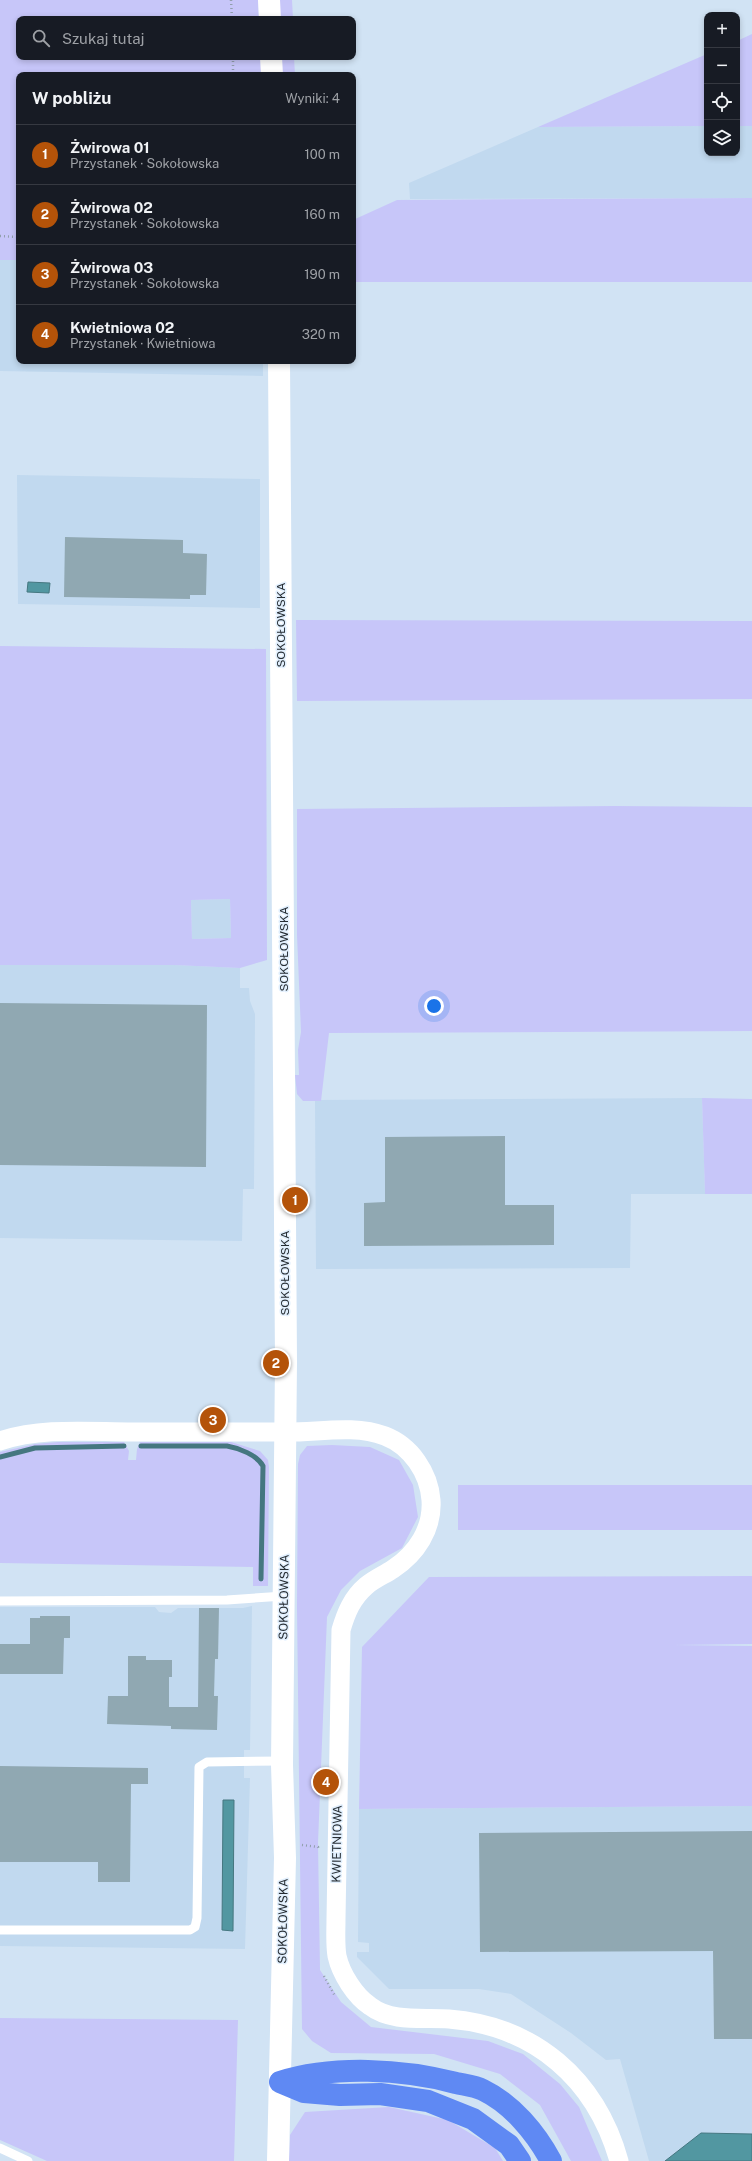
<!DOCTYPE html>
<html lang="pl">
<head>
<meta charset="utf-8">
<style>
  body { margin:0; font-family:"Public Sans",sans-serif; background:#20242c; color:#f1f3f6 }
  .controls { position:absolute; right:12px; top:12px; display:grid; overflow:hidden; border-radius:8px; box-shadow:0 2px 6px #0003 }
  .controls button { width:36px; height:36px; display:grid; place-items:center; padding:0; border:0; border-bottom:1px solid #363941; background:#171b24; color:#f1f3f6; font:20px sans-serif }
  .you { position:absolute; left:434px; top:1006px; width:14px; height:14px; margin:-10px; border:3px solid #fff; border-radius:50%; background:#1a73e8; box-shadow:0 0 0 6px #1a73e833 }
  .badge { display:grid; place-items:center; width:26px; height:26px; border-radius:50%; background:#b45309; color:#fff; font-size:13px; font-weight:700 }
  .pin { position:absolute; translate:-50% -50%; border:2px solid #fff; box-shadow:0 1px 4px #0006 }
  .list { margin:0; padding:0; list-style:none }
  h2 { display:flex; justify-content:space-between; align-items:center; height:52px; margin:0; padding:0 16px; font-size:17px }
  h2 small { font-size:13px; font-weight:400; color:#9ea1a6 }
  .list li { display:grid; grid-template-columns:26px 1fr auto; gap:12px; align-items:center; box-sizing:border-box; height:60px; padding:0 16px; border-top:1px solid #363941 }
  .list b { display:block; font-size:15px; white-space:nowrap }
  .list p { margin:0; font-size:13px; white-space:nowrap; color:#9ea1a6 }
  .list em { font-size:13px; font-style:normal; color:#9ea1a6 }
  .icon { flex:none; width:22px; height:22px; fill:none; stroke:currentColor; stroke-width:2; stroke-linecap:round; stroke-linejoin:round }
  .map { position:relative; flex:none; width:752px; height:2161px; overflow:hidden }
  .search { position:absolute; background:#171b24; box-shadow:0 2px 6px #0003; left:16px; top:16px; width:340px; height:44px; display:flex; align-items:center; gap:10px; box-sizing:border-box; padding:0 14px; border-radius:8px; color:#9ea1a6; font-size:15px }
  .panel { position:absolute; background:#171b24; box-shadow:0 2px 6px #0003; left:16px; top:72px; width:340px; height:292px; border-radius:8px }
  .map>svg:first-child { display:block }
  .built { fill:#c1d9ef }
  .green { fill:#c7c6f9; fill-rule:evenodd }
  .water { fill:#5297a1; stroke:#457780 }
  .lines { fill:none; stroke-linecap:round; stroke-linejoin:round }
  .stream { stroke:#457780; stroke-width:5 }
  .building { fill:#90a8b2 }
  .path { stroke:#919fac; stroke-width:2.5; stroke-dasharray:1 3; stroke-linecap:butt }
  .service { stroke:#fff; stroke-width:9 }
  .minor { stroke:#fff; stroke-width:19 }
  .tertiary { stroke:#fff; stroke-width:22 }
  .motorway { stroke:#5f89f3; stroke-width:22 }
  .labels { text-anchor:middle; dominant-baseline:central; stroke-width:3; stroke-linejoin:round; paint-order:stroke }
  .street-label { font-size:12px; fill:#262d33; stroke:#e1effd }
</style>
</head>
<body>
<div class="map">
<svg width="752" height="2161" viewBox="0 0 752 2161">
  <rect width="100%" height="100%" fill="#d1e3f4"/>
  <path class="built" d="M707,126V153H737V126H752V198L410,199L409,183L538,127Z
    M0,260H19V361H263V376L0,371Z
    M17,475L260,479V608L18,604Z
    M230,899L231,938L192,939L191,900Z
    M0,965H174L240,968V988H249L250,1001L255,1014L254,1189H243L242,1241L0,1238Z
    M702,1098L705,1194H631L630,1268L316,1269L315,1100Z
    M252,1606L250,1750H244V1778H250L245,1949L0,1946V1607H155L159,1612L171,1613L178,1608H243Z
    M752,1806V2161H649L620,2059L606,2060L571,2033L511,1994L479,1989H389L357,1957V1952H369V1943L358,1942L359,1809Z"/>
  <path class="green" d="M0,0H258L259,19H19V57H261V75H19V260H0Z
    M279,0H292L293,19H280Z
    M752,34V126H737V41Z
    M707,54V126L538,127Z
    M281,57H294L295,75H282Z
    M752,198V282H353V220L397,200Z
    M296,620L752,621V699L297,701Z
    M0,646L266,649L267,960L240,968L174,965H0ZM230,899L231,938L192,939L191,900Z
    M614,806L752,807V1031L329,1033L321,1101H303L297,1094L295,1075H299L298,1050L301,1032L297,935V809Z
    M702,1098L752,1099V1194H705Z
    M58,1442H124L129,1451L128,1460H136L137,1449L140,1442H231L260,1451L268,1460L269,1467L268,1586H253V1567L0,1563V1452L35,1444Z
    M332,1445L370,1447L399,1460L413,1485L418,1517L402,1548L360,1571L341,1590L327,1617L318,1843L320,1970L341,2002L371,2027L488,2041L523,2054L560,2084L579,2107L602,2161H571L540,2105L500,2074L434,2054L331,2053L312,2041L302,2029L297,1607L298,1464L300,1455L307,1446Z
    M458,1485H752V1530H458Z
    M752,1576V1644L673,1645L752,1646V1806L359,1809L362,1647L429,1577Z
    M0,2018L238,2020L234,2161H47L0,2140Z
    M389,2107L448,2120L495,2148L503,2161H289L290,2135L305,2112Z"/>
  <path class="water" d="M28,582L50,583L49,593L27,592Z
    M223,1800H234L233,1931L222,1930Z
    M701,2133L752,2134V2161H665Z"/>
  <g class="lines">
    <path class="stream" d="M141,1446H227C239,1448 257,1455 263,1466L261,1579
      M0,1457L35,1448L124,1446"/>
  </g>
  <path class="building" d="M65,537L183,540V553L207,554L206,595H190V599L64,597Z
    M0,1003L207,1005L206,1167L0,1165Z
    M505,1136V1205H554V1245L364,1246V1203L385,1202V1137Z
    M199,1608H219L218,1659H215L214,1696H218L217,1730L171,1729V1726L107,1724L108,1696H128V1656H146V1660H172V1677H169V1707H198Z
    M40,1616H70V1638H64L63,1674H0V1644H30V1618H40Z
    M0,1766L148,1768V1784H131L130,1882H98V1862H0Z
    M752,1831V2039H714L713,1951L480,1952L479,1833Z"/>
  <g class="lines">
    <path class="path" d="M231,0L232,19
      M233,57V75
      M0,236L19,237
      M302,1845L318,1847L319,1850
      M324,1976L335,1996"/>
    <path class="service" d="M0,1601L227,1600L284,1596
      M0,1930H190L195,1927L197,1918L199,1767L207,1762L282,1761
      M0,2148L28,2161"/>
    <path class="minor" d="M0,1441C42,1427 89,1432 133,1432C183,1432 233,1432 283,1432C316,1433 353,1424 385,1436C411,1446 429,1473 431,1500C433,1529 416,1554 393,1569C384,1575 374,1579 366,1586C352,1598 346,1613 341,1630L336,1919C336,1931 335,1944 337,1956C341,1974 355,1996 370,2006C392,2023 424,2017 449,2019C535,2026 596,2079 619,2161"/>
    <path class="tertiary" d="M269,0L270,19
      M271,57L272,75
      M278,2161L285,1858L282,1765L286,1362L279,361"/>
    <path class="motorway" d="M280,2082C333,2065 403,2069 456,2083C465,2085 475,2086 483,2090C512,2104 536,2133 551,2161
      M280,2082L304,2092L340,2095L380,2094L428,2101L473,2119L509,2145L520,2161"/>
  </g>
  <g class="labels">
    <g class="street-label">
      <text transform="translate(281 625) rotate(-90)">SOKOŁOWSKA</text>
      <text transform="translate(284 949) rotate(-90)">SOKOŁOWSKA</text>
      <text transform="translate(285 1273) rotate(-90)">SOKOŁOWSKA</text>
      <text transform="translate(284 1597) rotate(-89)">SOKOŁOWSKA</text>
      <text transform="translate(337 1844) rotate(-89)">KWIETNIOWA</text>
      <text transform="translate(283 1921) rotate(-89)">SOKOŁOWSKA</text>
    </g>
  </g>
</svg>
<div class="controls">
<button>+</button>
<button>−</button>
<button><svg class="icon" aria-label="locate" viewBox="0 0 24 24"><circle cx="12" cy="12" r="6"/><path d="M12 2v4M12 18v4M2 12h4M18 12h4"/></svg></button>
<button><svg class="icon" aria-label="layers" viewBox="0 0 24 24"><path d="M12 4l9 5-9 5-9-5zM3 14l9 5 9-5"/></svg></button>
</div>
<div class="you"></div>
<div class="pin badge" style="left:295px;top:1200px">1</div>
<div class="pin badge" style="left:276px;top:1363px">2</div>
<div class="pin badge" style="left:213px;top:1420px">3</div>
<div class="pin badge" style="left:326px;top:1782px">4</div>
<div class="search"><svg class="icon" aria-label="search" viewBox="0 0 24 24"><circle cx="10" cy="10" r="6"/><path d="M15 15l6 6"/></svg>Szukaj tutaj</div>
<section class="panel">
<h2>W pobliżu<small>Wyniki: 4</small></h2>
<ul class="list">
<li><span class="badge">1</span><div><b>Żwirowa 01</b><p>Przystanek · Sokołowska</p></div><em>100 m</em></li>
<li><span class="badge">2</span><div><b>Żwirowa 02</b><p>Przystanek · Sokołowska</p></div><em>160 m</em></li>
<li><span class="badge">3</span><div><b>Żwirowa 03</b><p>Przystanek · Sokołowska</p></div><em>190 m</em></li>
<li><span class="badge">4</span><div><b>Kwietniowa 02</b><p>Przystanek · Kwietniowa</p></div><em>320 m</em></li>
</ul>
</section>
</div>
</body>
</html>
